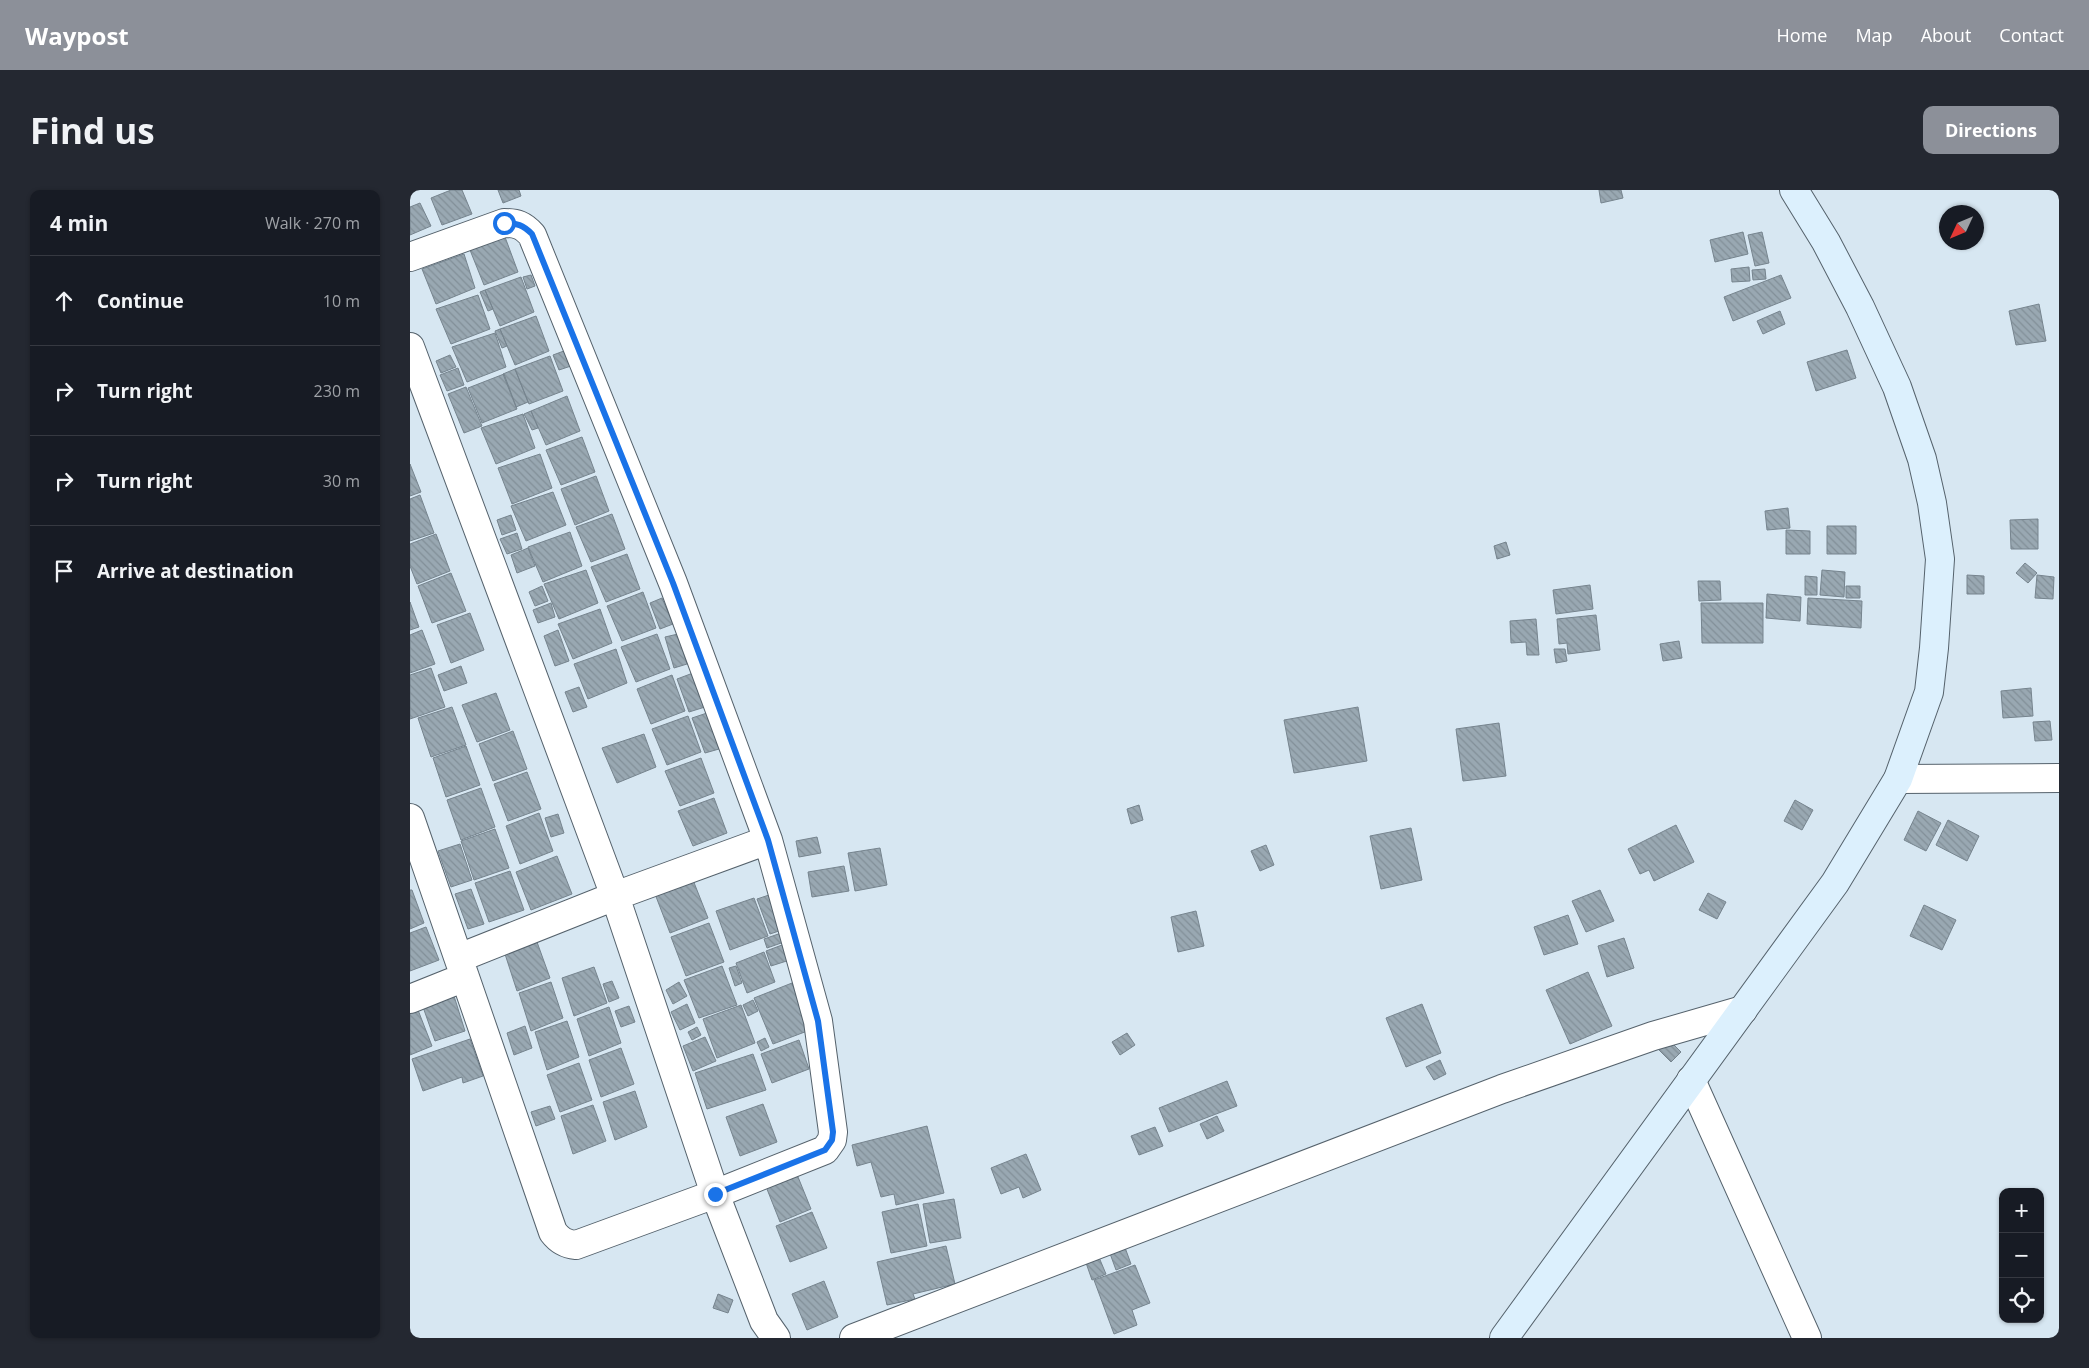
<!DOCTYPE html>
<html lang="en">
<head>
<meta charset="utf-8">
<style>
  body { margin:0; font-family:"Open Sans",sans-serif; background:#242831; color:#f1f3f6 }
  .controls { position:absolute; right:15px; bottom:15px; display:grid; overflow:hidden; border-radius:10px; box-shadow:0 1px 4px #0004 }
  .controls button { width:45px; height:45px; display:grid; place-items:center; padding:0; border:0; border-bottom:1px solid #363941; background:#171b24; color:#f1f3f6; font:25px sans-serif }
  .compass { position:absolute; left:1529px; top:15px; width:45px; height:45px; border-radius:50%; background:#171b24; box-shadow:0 1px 4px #0004; rotate:226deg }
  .stop { position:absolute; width:15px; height:15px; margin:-11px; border:4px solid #1a73e8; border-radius:50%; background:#fff }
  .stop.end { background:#1a73e8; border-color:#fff; box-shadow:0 1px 5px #0008 }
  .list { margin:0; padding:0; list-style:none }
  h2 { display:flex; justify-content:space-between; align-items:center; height:65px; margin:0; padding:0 20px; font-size:21px }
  h2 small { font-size:16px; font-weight:400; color:#9ea1a6 }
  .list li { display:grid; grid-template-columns:32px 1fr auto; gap:15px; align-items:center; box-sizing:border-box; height:90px; padding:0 20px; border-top:1px solid #363941 }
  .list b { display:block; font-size:19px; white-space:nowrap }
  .list em { font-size:16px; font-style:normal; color:#9ea1a6 }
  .icon { flex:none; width:28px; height:28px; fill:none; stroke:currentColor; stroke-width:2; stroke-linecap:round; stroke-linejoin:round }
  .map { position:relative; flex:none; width:1649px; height:1148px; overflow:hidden; border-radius:10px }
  header { display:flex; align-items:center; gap:30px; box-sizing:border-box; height:70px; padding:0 25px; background:#8c9099; color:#fff }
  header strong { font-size:24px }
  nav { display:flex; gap:28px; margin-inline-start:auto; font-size:18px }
  .intro { display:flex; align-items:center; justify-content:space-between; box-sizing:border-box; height:120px; padding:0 30px }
  h1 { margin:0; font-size:35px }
  .button { padding:12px 22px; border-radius:10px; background:#8c9099; color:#fff; font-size:18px; font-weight:700 }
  main { display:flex; gap:30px; padding:0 30px }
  aside { flex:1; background:#171b24; border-radius:10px; box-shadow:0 1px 4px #0004 }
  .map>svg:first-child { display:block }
  .building { fill:url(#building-back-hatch); stroke:#76848e }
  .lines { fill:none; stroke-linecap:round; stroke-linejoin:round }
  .street-casing { stroke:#55626c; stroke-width:30 }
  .secondary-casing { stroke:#55626c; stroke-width:30 }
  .street { stroke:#fff; stroke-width:28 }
  .secondary { stroke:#dcf0fd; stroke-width:28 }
  .route { stroke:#1a73e8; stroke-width:6 }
</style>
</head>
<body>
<header>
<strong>Waypost</strong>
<nav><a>Home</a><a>Map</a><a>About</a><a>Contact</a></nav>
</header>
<div class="intro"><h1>Find us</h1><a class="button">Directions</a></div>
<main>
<aside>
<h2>4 min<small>Walk · 270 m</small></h2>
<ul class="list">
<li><svg class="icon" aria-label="ahead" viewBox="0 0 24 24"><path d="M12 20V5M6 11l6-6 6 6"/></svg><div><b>Continue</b></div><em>10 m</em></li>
<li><svg class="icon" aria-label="right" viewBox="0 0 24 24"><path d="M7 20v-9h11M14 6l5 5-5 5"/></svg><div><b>Turn right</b></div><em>230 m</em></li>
<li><svg class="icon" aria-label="right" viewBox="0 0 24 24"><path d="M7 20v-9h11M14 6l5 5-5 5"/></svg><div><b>Turn right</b></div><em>30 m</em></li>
<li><svg class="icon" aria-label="arrive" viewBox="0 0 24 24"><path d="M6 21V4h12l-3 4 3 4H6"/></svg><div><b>Arrive at destination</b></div></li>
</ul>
</aside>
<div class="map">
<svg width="1649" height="1148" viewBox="0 0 1649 1148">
  <defs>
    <pattern id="building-back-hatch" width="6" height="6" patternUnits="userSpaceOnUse" patternTransform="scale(1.25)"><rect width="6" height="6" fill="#99a8b2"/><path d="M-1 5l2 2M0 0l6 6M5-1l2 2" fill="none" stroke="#828f98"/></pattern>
  </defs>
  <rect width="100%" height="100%" fill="#d7e7f2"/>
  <path class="building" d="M41,0H52L62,24L32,35L21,8Z
    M88,0H109L111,6L93,13Z
    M1189,0H1211L1213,8L1191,13Z
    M10,13L21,36L0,45V17Z
    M1333,42L1338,64L1305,72L1300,50Z
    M1352,42L1359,73L1345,76L1338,45Z
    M95,47L108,82L74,95L60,60Z
    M54,64L65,98L26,114L12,79Z
    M1339,77L1340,91L1322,92L1321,79Z
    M1355,79L1356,89L1343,90L1342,80Z
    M121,85L125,96L117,99L113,87Z
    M1371,85L1381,108L1323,131L1314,107Z
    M111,87L124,122L90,136L75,100Z
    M75,100L83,119L78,121L70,102Z
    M68,105L80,139L41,154L26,119Z
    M1629,114L1636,151L1606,155L1599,121Z
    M1370,121L1375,134L1353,144L1347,131Z
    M126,126L139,161L105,175L90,139Z
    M90,139L97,156L92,158L85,141Z
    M85,143L96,177L57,192L42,157Z
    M162,158L167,174L149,180L143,165Z
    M1437,160L1446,188L1406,201L1397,172Z
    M40,165L46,177L31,183L26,171Z
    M140,166L153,201L119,214L105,179Z
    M48,178L54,195L37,201L30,185Z
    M105,179L118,212L106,217L93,184Z
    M94,184L107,219L72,233L58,198Z
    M56,197L72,236L54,243L38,204Z
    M157,206L170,241L136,255L121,221Z
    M121,221L128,238L122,240L114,224Z
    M113,224L125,258L86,274L71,238Z
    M172,247L185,282L151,295L136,260Z
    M130,264L142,298L102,314L88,278Z
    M0,274L11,302L0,306Z
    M186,286L199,321L165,335L151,299Z
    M143,302L156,335L116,351L101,316Z
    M10,305L24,343L0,351V309Z
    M1378,318L1380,338L1357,340L1355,321Z
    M202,324L215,359L181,372L166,337Z
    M101,325L106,340L92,345L87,330Z
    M1628,329V359H1601L1600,330Z
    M1417,336H1446V364H1417Z
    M1376,340L1400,341V364H1376Z
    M160,342L172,376L133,392L118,357Z
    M107,343L112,359L97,364L90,349Z
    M26,344L40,381L7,394L0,376V354Z
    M1096,352L1100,365L1087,369L1084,356Z
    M118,358L125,376L107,383L101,365Z
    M217,364L230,399L196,412L181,377Z
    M1615,373L1627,383L1618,393L1606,383Z
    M176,380L188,413L149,429L134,394Z
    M1412,380L1435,382L1434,407L1410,405Z
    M41,383L56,421L22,433L8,396Z
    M1557,385L1574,386V404H1557Z
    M1627,385L1644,387L1643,409L1625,408Z
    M1395,386L1407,387V405H1395Z
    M1288,391H1310L1311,410L1289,411Z
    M1180,395L1183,419L1146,424L1143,400Z
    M132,396L138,411L125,416L119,402Z
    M1436,396H1450V408H1436Z
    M233,402L246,438L212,451L197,416Z
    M1357,404L1391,407L1390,431L1356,428Z
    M252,408L263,434L250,439L240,413Z
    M1398,408L1452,411L1451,438L1397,434Z
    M0,412L9,437L0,440Z
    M141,413L145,427L128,433L123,420Z
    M1291,413H1353V453H1292Z
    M190,419L202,453L163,469L148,434Z
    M60,423L74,460L41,473L27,435Z
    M1186,425L1190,460L1158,464L1157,453L1149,454L1147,429Z
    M1126,429L1129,465H1117L1116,452L1101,453L1100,431Z
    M12,440L25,474L0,483V445Z
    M148,440L159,471L145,476L134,446Z
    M247,444L260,479L226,492L211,457Z
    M268,444L277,474L264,478L255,447Z
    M1269,451L1272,468L1253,471L1250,454Z
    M206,459L217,493L178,509L164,474Z
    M1144,459H1155L1157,471L1146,473Z
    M51,476L57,493L34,501L28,485Z
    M21,478L35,517L0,529V485Z
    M283,483L295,517L279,522L267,489Z
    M262,485L275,521L241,534L227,499Z
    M169,497L177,517L163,522L155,502Z
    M1621,498L1623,526L1593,528L1591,501Z
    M86,503L100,540L67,552L52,515Z
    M42,517L56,555L21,567L8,528Z
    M948,517L957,571L884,583L874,530Z
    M297,523L309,559L295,563L282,528Z
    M278,526L291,562L257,575L242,539Z
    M1640,531L1642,550L1625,551L1623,532Z
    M1089,533L1096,586L1053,591L1046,539Z
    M103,541L117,579L83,591L69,554Z
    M234,544L246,577L207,593L192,558Z
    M56,556L70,595L36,607L23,568Z
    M291,568L304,603L270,616L255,581Z
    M117,582L131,619L98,631L84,594Z
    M71,598L85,637L51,650L37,610Z
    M304,608L317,643L283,656L268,621Z
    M1385,610L1403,620L1392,640L1374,631Z
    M729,615L733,630L721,634L717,619Z
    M1508,621L1531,633L1516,661L1494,650Z
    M129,623L143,661L110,674L96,636Z
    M148,624L154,643L141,647L135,628Z
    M1538,630L1569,646L1557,671L1526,655Z
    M1266,635L1284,672L1244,691L1239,680L1230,684L1218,659Z
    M1001,638L1012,690L971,699L960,646Z
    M85,639L99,678L64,690L51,651Z
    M407,647L411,663L389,667L386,651Z
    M50,654L62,690L41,697L28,661Z
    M856,655L864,675L850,681L841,661Z
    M470,658L477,695L445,701L438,663Z
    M147,666L162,704L121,720L106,682Z
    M434,676L439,701L402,707L398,682Z
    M100,681L114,720L79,732L65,693Z
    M283,690L298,728L260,743L245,704Z
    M61,699L74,734L58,739L45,704Z
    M0,700H2L14,733L0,739Z
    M1190,700L1204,731L1176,742L1162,711Z
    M1298,703L1316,712L1307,729L1289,720Z
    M362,704L375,739L360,744L347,709Z
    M344,708L358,746L320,760L306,721Z
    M1514,715L1546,730L1532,760L1500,746Z
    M786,721L794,756L768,762L761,727Z
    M1158,725L1168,754L1134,765L1124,737Z
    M299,733L314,772L276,786L261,747Z
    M16,737L29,770L0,781V743Z
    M374,742L377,751L357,758L354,749Z
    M1214,748L1224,778L1197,787L1188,756Z
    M127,752L140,788L107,801L95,764Z
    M380,752L386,768L361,776L356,761Z
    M354,762L365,792L337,803L326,773Z
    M312,776L327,815L289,828L274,790Z
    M326,776L332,793L325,796L319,778Z
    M184,777L197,813L164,826L152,788Z
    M1178,782L1202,836L1160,854L1136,800Z
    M202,791L209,808L199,812L193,794Z
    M141,792L153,828L121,841L109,803Z
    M269,792L277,806L263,814L256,800Z
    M382,793L400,840L363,854L344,808Z
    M44,806L55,841L25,851L13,817Z
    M343,810L348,821L338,826L333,815Z
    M277,814L285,833L270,840L261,822Z
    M1012,814L1031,863L996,877L976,828Z
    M331,815L345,853L307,868L293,829Z
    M219,816L225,832L211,837L205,821Z
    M199,817L211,853L179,866L167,829Z
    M8,820L22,856L0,865V823Z
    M157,831L169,867L137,880L125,842Z
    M115,836L122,858L104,865L97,843Z
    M287,837L291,845L282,850L278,842Z
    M717,843L725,855L710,865L702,852Z
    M295,847L306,871L283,881L273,856Z
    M355,848L359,857L351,861L347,852Z
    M1257,848L1271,862L1261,872L1247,858Z
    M60,849L73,886L53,893L52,887L13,901L2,869Z
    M389,850L399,879L362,893L351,864Z
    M211,858L224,894L191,907L179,870Z
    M343,864L356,900L297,919L285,883Z
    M1030,870L1036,884L1024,890L1016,877Z
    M169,873L182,910L150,922L137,885Z
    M817,891L827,916L759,942L749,918Z
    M225,901L237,937L205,950L193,912Z
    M353,914L367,952L330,966L316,927Z
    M183,915L196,951L163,964L151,926Z
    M140,916L145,929L126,936L121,922Z
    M807,926L814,941L797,949L790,934Z
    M517,936L534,1003L486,1015L484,1004L471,1007L461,972L447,976L442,955Z
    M745,937L753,956L729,965L721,946Z
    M616,964L631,1000L613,1008L609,997L591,1004L581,978Z
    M386,982L401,1019L370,1032L355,994Z
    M544,1009L551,1048L520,1053L513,1014Z
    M508,1014L517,1056L481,1063L472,1022Z
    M402,1022L417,1058L380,1072L366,1036Z
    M713,1052L721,1074L706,1080L698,1058Z
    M536,1056L545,1094L503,1104L505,1109L477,1115L467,1072Z
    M688,1065L696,1084L682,1090L675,1070Z
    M725,1075L740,1113L722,1120L727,1135L704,1144L684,1090Z
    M414,1091L428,1127L397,1140L382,1104Z
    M308,1104L323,1110L318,1123L303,1118Z"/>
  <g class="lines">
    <g class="street-casing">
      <path id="street" d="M0,67L94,33C107,33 113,35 122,45L263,393L358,650L408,831L423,942L422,950L415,960L305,1004L166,1055C155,1054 149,1050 143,1042L0,628
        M0,157L205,706L305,1004L354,1131L366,1148
        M1488,589L1649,588
        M49,768L205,706L358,650
        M0,809L55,787
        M1281,890L1397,1148
        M444,1148L1092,899L1243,846L1333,820"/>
    </g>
    <g class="secondary-casing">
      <path id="secondary" d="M1094,1148L1425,693L1488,589L1519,502L1524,458L1530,369L1522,313L1512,269L1487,197L1450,117L1416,52L1384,0"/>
    </g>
    <use href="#street" class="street"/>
    <use href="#secondary" class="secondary"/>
  </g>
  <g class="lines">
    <path class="route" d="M94,33C107,33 113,35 122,44L263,393L358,650L408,831L423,942L422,950L415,960L305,1004"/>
  </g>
</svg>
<div class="controls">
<button>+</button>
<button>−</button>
<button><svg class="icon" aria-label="locate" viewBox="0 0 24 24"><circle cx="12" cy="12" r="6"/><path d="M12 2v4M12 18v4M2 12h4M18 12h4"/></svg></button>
</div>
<svg class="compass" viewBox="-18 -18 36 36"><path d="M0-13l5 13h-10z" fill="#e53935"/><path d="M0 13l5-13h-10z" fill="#9ea1a6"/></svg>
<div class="stop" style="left:94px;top:33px"></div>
<div class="stop end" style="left:305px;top:1004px"></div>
</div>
</main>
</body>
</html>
